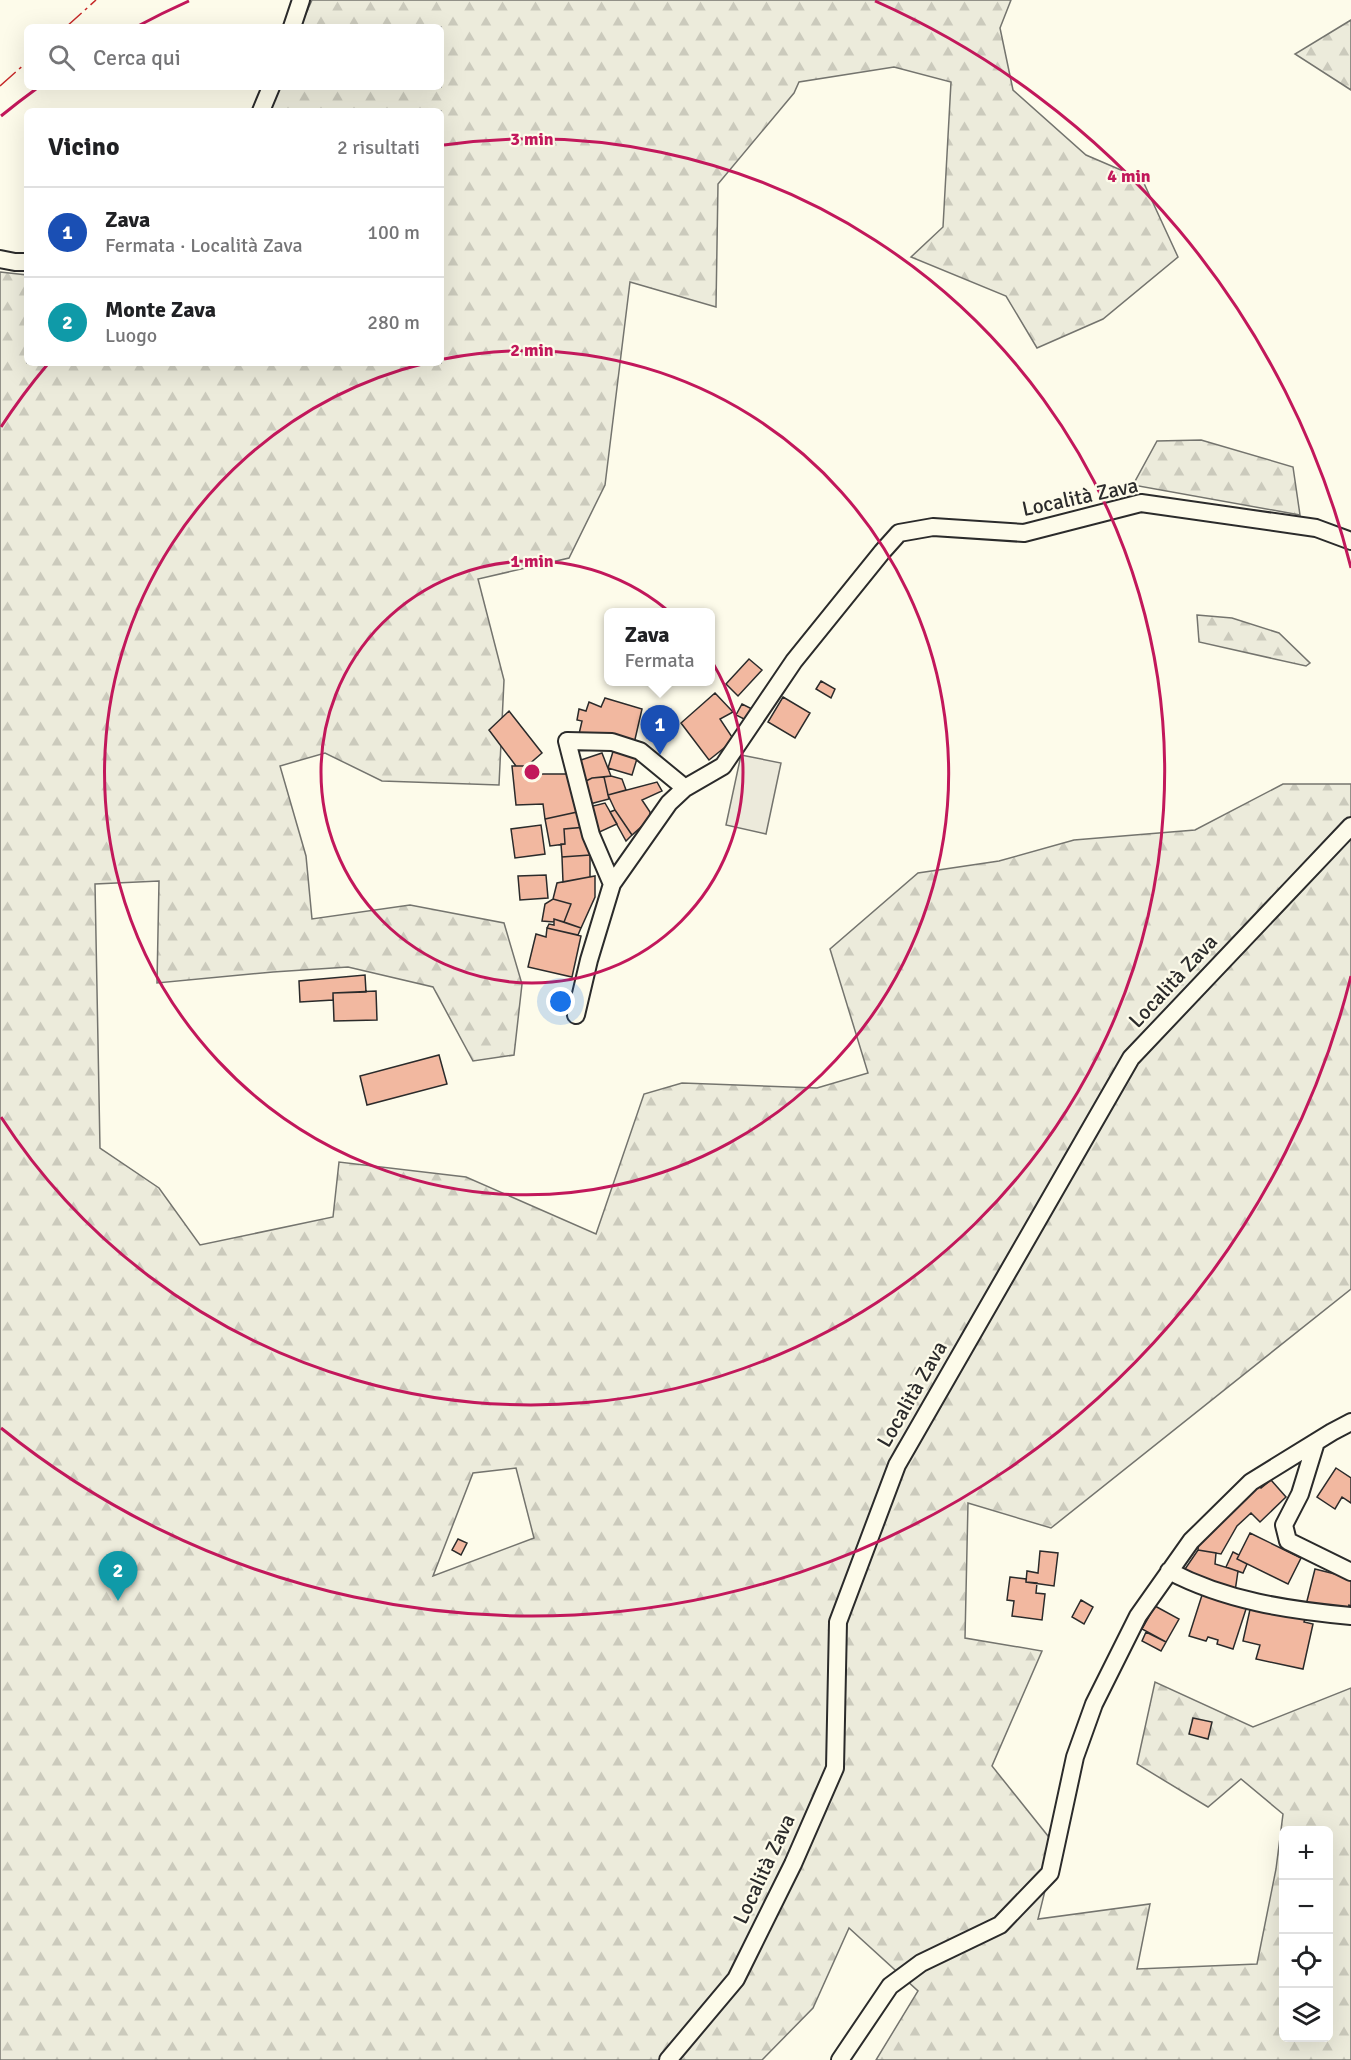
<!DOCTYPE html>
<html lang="it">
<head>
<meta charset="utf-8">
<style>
  body { margin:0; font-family:Signika,sans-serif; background:#f2f2f2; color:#202124 }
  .controls { position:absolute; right:18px; bottom:18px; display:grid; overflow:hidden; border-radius:9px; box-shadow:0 6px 24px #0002 }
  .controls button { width:54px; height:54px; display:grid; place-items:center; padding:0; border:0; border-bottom:2px solid #e0e0e0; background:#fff; color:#202124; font:30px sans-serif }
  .you { position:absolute; left:561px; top:1002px; width:21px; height:21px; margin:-15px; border:4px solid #fff; border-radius:50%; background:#1a73e8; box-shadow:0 0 0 9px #1a73e833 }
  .badge { display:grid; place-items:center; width:39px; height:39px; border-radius:50%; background:#b45309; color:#fff; font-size:20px; font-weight:700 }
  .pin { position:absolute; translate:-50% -50px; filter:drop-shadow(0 2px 3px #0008) }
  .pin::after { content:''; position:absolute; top:32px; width:21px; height:18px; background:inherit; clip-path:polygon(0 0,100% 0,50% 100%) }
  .popup { position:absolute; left:604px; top:608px; width:111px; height:78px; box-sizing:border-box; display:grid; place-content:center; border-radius:9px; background:#fff; filter:drop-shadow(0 2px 4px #0005); font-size:20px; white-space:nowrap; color:#757577 }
  .popup b { font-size:22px; color:#202124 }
  .popup::after { content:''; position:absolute; left:50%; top:100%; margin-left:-12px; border:12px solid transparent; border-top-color:#fff }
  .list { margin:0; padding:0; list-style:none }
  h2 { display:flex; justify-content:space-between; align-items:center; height:78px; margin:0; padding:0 24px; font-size:26px }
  h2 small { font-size:20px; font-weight:400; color:#757577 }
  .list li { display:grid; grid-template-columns:39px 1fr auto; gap:18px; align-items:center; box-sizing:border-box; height:90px; padding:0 24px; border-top:2px solid #e0e0e0 }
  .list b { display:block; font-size:22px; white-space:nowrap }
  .list p { margin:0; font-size:20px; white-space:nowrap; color:#757577 }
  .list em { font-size:20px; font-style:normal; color:#757577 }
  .icon { flex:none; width:33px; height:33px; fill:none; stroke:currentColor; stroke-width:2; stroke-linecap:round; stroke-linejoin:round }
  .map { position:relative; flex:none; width:1351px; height:2060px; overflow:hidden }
  .search { position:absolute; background:#fff; box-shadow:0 6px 24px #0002; left:24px; top:24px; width:420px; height:66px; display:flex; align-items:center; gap:15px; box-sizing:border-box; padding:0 21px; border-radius:9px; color:#757577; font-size:22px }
  .panel { position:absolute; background:#fff; box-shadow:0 6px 24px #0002; left:24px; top:108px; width:420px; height:258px; border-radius:9px }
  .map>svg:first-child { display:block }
  .forest { fill:url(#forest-firs); stroke:#74746e; stroke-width:1.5; fill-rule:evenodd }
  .parking { fill:#eceadb; stroke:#74746e; stroke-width:1.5 }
  .building { fill:#f2b8a0; stroke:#2b2b2b; stroke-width:1.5 }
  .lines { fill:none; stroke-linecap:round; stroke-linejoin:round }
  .street-casing { stroke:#2b2b2b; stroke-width:20 }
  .street { stroke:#fdfbea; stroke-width:16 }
  .power { stroke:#c62828; stroke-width:1.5; stroke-dasharray:21 4.5 3 4.5; stroke-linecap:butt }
  .ring { fill:none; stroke:#c2185b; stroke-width:3 }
  .labels { text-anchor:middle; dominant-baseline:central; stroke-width:4.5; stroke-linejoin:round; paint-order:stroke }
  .street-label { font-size:21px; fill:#2b2b2b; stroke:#fdfbea }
  .centre { fill:#c2185b; stroke:#fdfbea; stroke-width:3 }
  .ring-label { font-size:18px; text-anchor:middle; font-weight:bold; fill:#c2185b; stroke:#fdfbea; stroke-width:4.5; stroke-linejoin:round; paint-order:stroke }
</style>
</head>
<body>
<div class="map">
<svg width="1351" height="2060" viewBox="0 0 1351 2060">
  <defs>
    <pattern id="forest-firs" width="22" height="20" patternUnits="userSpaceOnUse" patternTransform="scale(1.5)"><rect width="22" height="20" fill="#ecebdb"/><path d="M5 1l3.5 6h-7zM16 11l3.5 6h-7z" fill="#cbcabc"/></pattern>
  </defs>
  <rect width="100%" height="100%" fill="#fdfbea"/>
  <path class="forest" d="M312,0H1011L1000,28L1013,90L1086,155L1142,179L1178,257L1103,319L1037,348L1006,296L911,257L943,227L951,82L894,67L799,82L794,93L718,184L716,307L630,282L605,485L569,558L478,579L504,680L499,785L382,781L325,753L280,766L306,856L312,919L410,905L504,923L522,984L514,1055L473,1061L433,987L348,967L273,972L157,983L159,881L95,884L100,1148L159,1188L200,1245L333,1217L339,1162L466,1177L596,1234L644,1094L682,1083L817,1088L868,1073L830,949L918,873L999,861L1074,840L1195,830L1283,784H1351V1289L1051,1528L968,1503L965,1638L1042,1651L992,1766L1056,1846L1038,1919L1150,1904L1137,1969L1257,1964L1276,1869L1283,1814L1241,1779L1208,1807L1137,1764L1155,1682L1253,1727L1351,1688V2060H876L918,1991L849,1928L813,2008L762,2060H0V272L27,275V363H441V111H265L275,87H441V27H300ZM516,1468L534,1538L433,1576L473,1473ZM1284,1830H1328V2038H1284Z
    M1351,20V90L1295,54Z
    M1201,440L1293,467L1300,515L1133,485L1157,441Z
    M1197,615L1232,618L1279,633L1310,663L1306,666L1199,642Z"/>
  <path class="parking" d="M741,755L781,763L766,834L726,825Z"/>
  <path class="building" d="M749,659L762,670L738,696L726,684Z
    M821,681L835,689L831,698L816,689Z
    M715,693L733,712L720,719L734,740L709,760L681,723Z
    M783,697L810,713L795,738L768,722Z
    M605,698L642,709L633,748L579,734L582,721L577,720L579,709L586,711L589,702L601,707Z
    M742,704L754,710L748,721L736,715Z
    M509,711L542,753L527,766H516L489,730Z
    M615,745L639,752L632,775L608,768Z
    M602,753L611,776L592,778L580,784L575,762Z
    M512,766H532L533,774H573L577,812L545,819L543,804L516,805Z
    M611,776L622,779L626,790L608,795L604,777Z
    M604,777L609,799L586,805L580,784L592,778Z
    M657,782L662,791L642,800L650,812V819L632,835L615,810L608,795Z
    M605,803L617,824L593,835L585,808Z
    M615,810L632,835L626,841L610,812Z
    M582,811L586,827L564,829L565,844L550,846L545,819Z
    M541,825L545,854L515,858L511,829Z
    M586,827L590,855L562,857L561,844H565L564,829Z
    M590,855V877L563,882L562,857Z
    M546,875L548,898L520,900L518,876Z
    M595,876V897L581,928L564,922L571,904L553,899L557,883Z
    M553,899L571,904L564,922L554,919V922L542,921L545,904Z
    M554,919L581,928L578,935L547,928L549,924L554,925Z
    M547,928L581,936L572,977L528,967L536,934L546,937Z
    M365,975L366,992L333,993V1000L300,1002L299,981Z
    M376,991L377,1020L334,1021L333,993Z
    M439,1055L447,1084L367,1105L360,1076Z
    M1336,1468L1351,1478V1503L1342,1497L1335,1509L1317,1497Z
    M1271,1480L1286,1497L1260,1522L1251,1513L1237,1526L1221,1554L1198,1550L1199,1536L1254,1482L1261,1488Z
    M1250,1533L1301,1558L1288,1584L1237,1559Z
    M458,1539L467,1543L461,1555L452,1550Z
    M1198,1550L1216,1553L1215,1564L1238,1571L1234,1598L1183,1572Z
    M1040,1551L1058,1553L1054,1586L1026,1582L1027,1571L1038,1573Z
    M1233,1552L1239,1555L1237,1559L1247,1564L1243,1573L1226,1567Z
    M1315,1569L1351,1578V1606L1349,1605L1347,1612L1306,1605Z
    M1010,1577L1026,1579V1582L1037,1583L1036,1593L1045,1594L1042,1620L1012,1616L1014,1601L1007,1600Z
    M1203,1592L1247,1606L1233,1649L1217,1644L1218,1640L1208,1637L1206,1641L1189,1636Z
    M1081,1600L1093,1607L1084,1624L1072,1617Z
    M1251,1605L1306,1615L1304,1622L1313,1624L1303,1669L1256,1659L1260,1645L1243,1641Z
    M1155,1606L1179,1619L1166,1642L1142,1629Z
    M1146,1632L1166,1642L1161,1651L1142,1641Z
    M1193,1718L1212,1722L1208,1739L1189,1734Z"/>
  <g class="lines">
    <g class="street-casing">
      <path id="street" d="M292,27L301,0
        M261,111L271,87
        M0,259L15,262H27
        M612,884L669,803L685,788L723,766L794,661L882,552L899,533L933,527L1024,533L1141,503L1316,528L1351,541
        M576,1015L589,960L612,884L591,835L567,741L612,742L640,751L685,788
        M1316,1442L1300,1494L1284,1525L1288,1541L1351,1572
        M1169,1571C1226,1601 1288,1610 1351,1616
        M668,2060L736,1979L793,1864L835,1768L838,1622L897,1465L1131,1058L1351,826
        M840,2060L890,1986L921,1963L1000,1925L1050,1873L1075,1757L1094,1704L1138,1616L1191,1541L1251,1482L1332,1432L1351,1422"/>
    </g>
    <use href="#street" class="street"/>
    <path class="power" d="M66,27L96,0
      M0,86L27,62"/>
  </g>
  <g class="ring">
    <circle cx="532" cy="772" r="211"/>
    <path d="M444 359A422 422 0 1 1 426 363"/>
    <path d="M1 427A633 633 0 0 1 47 365M444 145A633 633 0 1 1 1 1117"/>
    <path d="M1351 976A844 844 0 0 1 1 1428M1 116A844 844 0 0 1 36 89M136 27A844 844 0 0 1 189 1M875 1A844 844 0 0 1 1351 568"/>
  </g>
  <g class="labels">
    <g class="street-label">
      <text transform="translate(1080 497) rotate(-12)">Località Zava</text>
      <text transform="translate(1173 981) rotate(-47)">Località Zava</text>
      <text transform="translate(912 1394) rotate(-60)">Località Zava</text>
      <text transform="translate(764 1869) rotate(-65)">Località Zava</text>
    </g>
  </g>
  <circle cx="532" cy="772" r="9" class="centre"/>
  <g class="ring-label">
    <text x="532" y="145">3 min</text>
    <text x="1129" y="182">4 min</text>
    <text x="532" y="356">2 min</text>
    <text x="532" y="567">1 min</text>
  </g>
</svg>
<div class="controls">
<button>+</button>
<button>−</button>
<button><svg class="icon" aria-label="locate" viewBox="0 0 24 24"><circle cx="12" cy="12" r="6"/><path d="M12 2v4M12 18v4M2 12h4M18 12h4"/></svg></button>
<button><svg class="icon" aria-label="layers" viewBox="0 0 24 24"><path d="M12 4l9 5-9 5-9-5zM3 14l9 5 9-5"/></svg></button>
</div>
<div class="you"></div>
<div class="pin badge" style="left:660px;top:755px;background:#1a4fb4">1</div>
<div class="popup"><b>Zava</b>Fermata</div>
<div class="pin badge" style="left:118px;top:1601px;background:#0f9aa8">2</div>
<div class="search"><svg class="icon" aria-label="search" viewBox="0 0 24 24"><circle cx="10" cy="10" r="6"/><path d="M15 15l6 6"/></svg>Cerca qui</div>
<section class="panel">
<h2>Vicino<small>2 risultati</small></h2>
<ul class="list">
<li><span class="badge" style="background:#1a4fb4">1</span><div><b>Zava</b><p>Fermata · Località Zava</p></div><em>100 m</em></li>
<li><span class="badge" style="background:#0f9aa8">2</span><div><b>Monte Zava</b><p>Luogo</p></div><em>280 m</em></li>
</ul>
</section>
</div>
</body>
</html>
